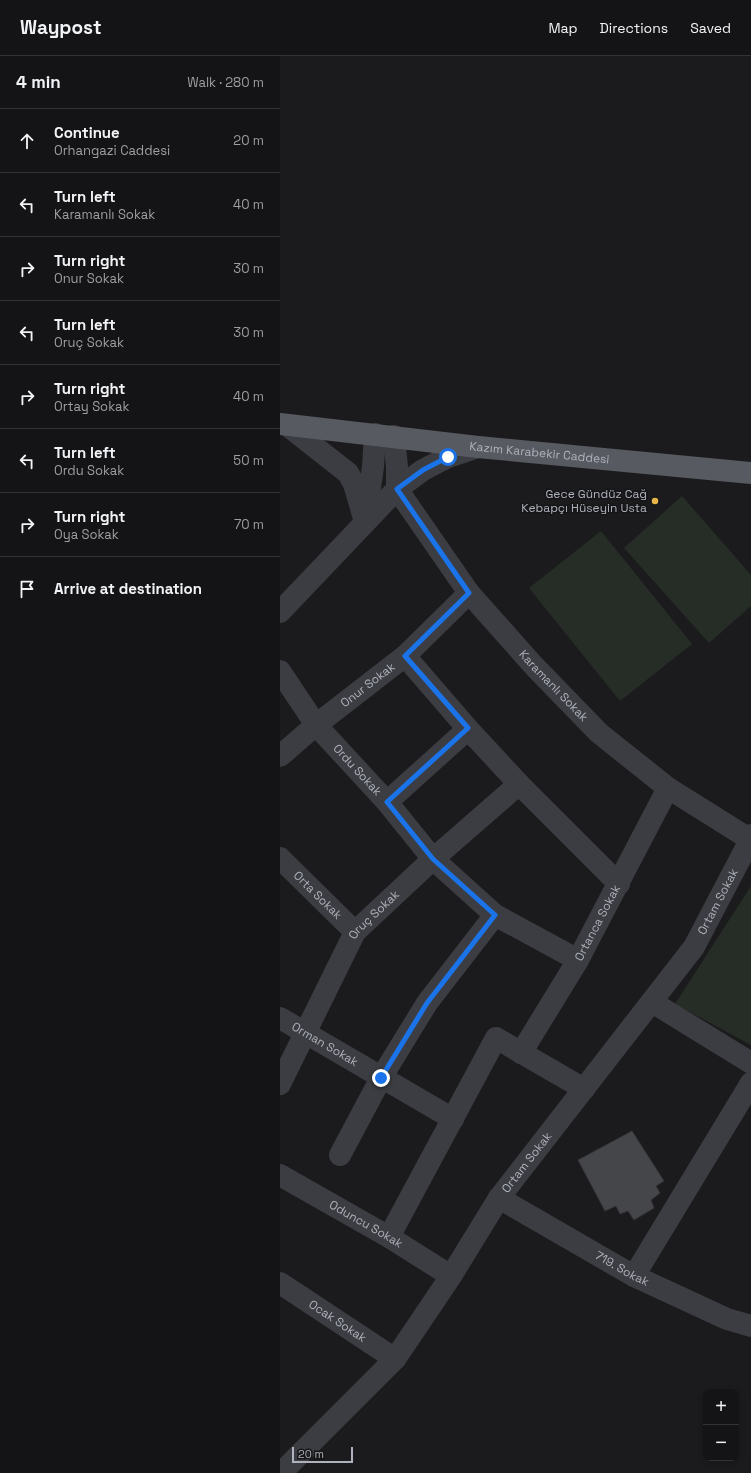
<!DOCTYPE html>
<html lang="en">
<head>
<meta charset="utf-8">
<style>
  body { margin:0; font-family:"Space Grotesk",sans-serif; background:#212123; color:#f1f3f6 }
  .controls { position:absolute; right:12px; bottom:12px; display:grid; overflow:hidden; border-radius:8px; box-shadow:0 2px 6px #0003 }
  .controls button { width:36px; height:36px; display:grid; place-items:center; padding:0; border:0; border-bottom:1px solid #333335; background:#141416; color:#f1f3f6; font:20px sans-serif }
  .scale { position:absolute; left:12px; bottom:10px; width:61px; box-sizing:border-box; padding-left:4px; border:2px solid #aeb2bc; border-top:0; font-size:11px; line-height:14px; white-space:nowrap; color:#aeb2bc; -webkit-text-stroke:3px #161618; paint-order:stroke }
  .stop { position:absolute; width:12px; height:12px; margin:-9px; border:3px solid #1a73e8; border-radius:50%; background:#fff }
  .stop.end { background:#1a73e8; border-color:#fff; box-shadow:0 1px 4px #0008 }
  .list { margin:0; padding:0; list-style:none }
  h2 { display:flex; justify-content:space-between; align-items:center; height:52px; margin:0; padding:0 16px; font-size:17px }
  h2 small { font-size:13px; font-weight:400; color:#9d9ea1 }
  .list li { display:grid; grid-template-columns:26px 1fr auto; gap:12px; align-items:center; box-sizing:border-box; height:64px; padding:0 16px; border-top:1px solid #333335 }
  .list b { display:block; font-size:15px; white-space:nowrap }
  .list p { margin:0; font-size:13px; white-space:nowrap; color:#9d9ea1 }
  .list em { font-size:13px; font-style:normal; color:#9d9ea1 }
  .icon { flex:none; width:22px; height:22px; fill:none; stroke:currentColor; stroke-width:2; stroke-linecap:round; stroke-linejoin:round }
  .map { position:relative; flex:none; width:471px; height:1417px; overflow:hidden }
  header { display:flex; align-items:center; gap:24px; box-sizing:border-box; height:56px; padding:0 20px; background:#141416; border-bottom:1px solid #333335 }
  header strong { font-size:19px }
  nav { display:flex; gap:22px; margin-inline-start:auto; font-size:14px }
  main { display:flex }
  aside { flex:1; background:#141416 }
  .map>svg:first-child { display:block }
  .green { fill:#252d26 }
  .building { fill:#45464a; stroke:#353539 }
  .lines { fill:none; stroke-linecap:round; stroke-linejoin:round }
  .minor { stroke:#3c3d42; stroke-width:22 }
  .major { stroke:#585a61; stroke-width:22 }
  .route { stroke:#1a73e8; stroke-width:5 }
  .poi-dot { fill:#e8b648; stroke:#161618; stroke-width:1.5 }
  .labels { text-anchor:middle; dominant-baseline:central; stroke-width:3; stroke-linejoin:round; paint-order:stroke }
  .street-label { font-size:12px; fill:#aeb2bc; stroke:#161618 }
  .poi-label { font-size:12px; fill:#aeb2bc; stroke:#161618; text-anchor:end }
</style>
</head>
<body>
<header>
<strong>Waypost</strong>
<nav><a>Map</a><a>Directions</a><a>Saved</a></nav>
</header>
<main>
<aside>
<h2>4 min<small>Walk · 280 m</small></h2>
<ul class="list">
<li><svg class="icon" aria-label="ahead" viewBox="0 0 24 24"><path d="M12 20V5M6 11l6-6 6 6"/></svg><div><b>Continue</b><p>Orhangazi Caddesi</p></div><em>20 m</em></li>
<li><svg class="icon" aria-label="left" viewBox="0 0 24 24"><path d="M17 20v-9H6M10 6l-5 5 5 5"/></svg><div><b>Turn left</b><p>Karamanlı Sokak</p></div><em>40 m</em></li>
<li><svg class="icon" aria-label="right" viewBox="0 0 24 24"><path d="M7 20v-9h11M14 6l5 5-5 5"/></svg><div><b>Turn right</b><p>Onur Sokak</p></div><em>30 m</em></li>
<li><svg class="icon" aria-label="left" viewBox="0 0 24 24"><path d="M17 20v-9H6M10 6l-5 5 5 5"/></svg><div><b>Turn left</b><p>Oruç Sokak</p></div><em>30 m</em></li>
<li><svg class="icon" aria-label="right" viewBox="0 0 24 24"><path d="M7 20v-9h11M14 6l5 5-5 5"/></svg><div><b>Turn right</b><p>Ortay Sokak</p></div><em>40 m</em></li>
<li><svg class="icon" aria-label="left" viewBox="0 0 24 24"><path d="M17 20v-9H6M10 6l-5 5 5 5"/></svg><div><b>Turn left</b><p>Ordu Sokak</p></div><em>50 m</em></li>
<li><svg class="icon" aria-label="right" viewBox="0 0 24 24"><path d="M7 20v-9h11M14 6l5 5-5 5"/></svg><div><b>Turn right</b><p>Oya Sokak</p></div><em>70 m</em></li>
<li><svg class="icon" aria-label="arrive" viewBox="0 0 24 24"><path d="M6 21V4h12l-3 4 3 4H6"/></svg><div><b>Arrive at destination</b></div></li>
</ul>
</aside>
<div class="map">
<svg width="471" height="1417" viewBox="0 0 471 1417">
  <rect width="100%" height="100%" fill="#1b1b1d"/>
  <path class="green" d="M402,440L471,519V550L429,587L344,492Z
    M321,475L412,588L340,645L249,532Z
    M471,830V989L395,948Z"/>
  <path class="building" d="M352,1075L384,1125L376,1130L380,1137L371,1144L374,1152L354,1164L348,1155L340,1158L336,1150L325,1155L298,1104Z"/>
  <g class="lines">
    <g class="minor">
      <path d="M7,369L68,417L74,428L85,466"/>
      <path d="M114,380L117,411V433"/>
      <path id="s1" d="M117,433L189,537L254,610L319,677L388,732L471,784"/>
      <path d="M86,459L93,411L95,378"/>
      <path d="M0,556L117,433L143,414L168,401L198,391"/>
      <path d="M125,600L188,673L239,728L339,828"/>
      <path id="s2" d="M0,615L36,669L107,746L153,803L215,859L298,904"/>
      <path id="s3" d="M0,700L36,669L125,600L189,537"/>
      <path d="M107,746L188,673"/>
      <path id="s4" d="M0,802L75,876"/>
      <path d="M372,946L471,1007"/>
      <path id="s5" d="M0,962L173,1063"/>
      <path id="s6" d="M241,997L298,904L388,732"/>
      <path id="s7" d="M0,1028L75,876L153,803L239,728"/>
      <path d="M60,1099L101,1022L147,947L215,859"/>
      <path id="s8" d="M0,1119L109,1181L171,1220"/>
      <path id="s9" d="M219,1142L354,1220L447,1263L471,1270"/>
      <path d="M109,1181L216,982L304,1033"/>
      <path d="M354,1220L471,1027"/>
      <path id="s10" d="M0,1227L115,1303"/>
      <path id="s11" d="M1,1417L115,1303L171,1220L219,1142L414,891L470,784L471,779"/>
    </g>
    <path class="major" id="s12" d="M0,368L198,391L471,417"/>
  </g>
  <g class="lines">
    <path class="route" d="M101,1022L147,947L215,859L153,803L107,746L188,672L125,600L189,537L117,433L143,414L168,401"/>
  </g>
  <circle class="poi-dot" cx="375" cy="445" r="4"/>
  <g class="labels">
    <g class="street-label">
      <text stroke="none"><textPath href="#s12" startOffset="261">Kazım Karabekir Caddesi</textPath></text>
      <text stroke="none"><textPath href="#s3" startOffset="113">Onur Sokak</textPath></text>
      <text stroke="none"><textPath href="#s1" startOffset="252">Karamanlı Sokak</textPath></text>
      <text stroke="none"><textPath href="#s2" startOffset="126">Ordu Sokak</textPath></text>
      <text stroke="none"><textPath href="#s4" startOffset="53">Orta Sokak</textPath></text>
      <text stroke="none"><textPath href="#s11" startOffset="722">Ortam Sokak</textPath></text>
      <text stroke="none"><textPath href="#s7" startOffset="195">Oruç Sokak</textPath></text>
      <text stroke="none"><textPath href="#s6" startOffset="151">Ortanca Sokak</textPath></text>
      <text stroke="none"><textPath href="#s5" startOffset="52">Orman Sokak</textPath></text>
      <text stroke="none"><textPath href="#s11" startOffset="398">Ortam Sokak</textPath></text>
      <text stroke="none"><textPath href="#s8" startOffset="99">Oduncu Sokak</textPath></text>
      <text stroke="none"><textPath href="#s9" startOffset="142">719. Sokak</textPath></text>
      <text stroke="none"><textPath href="#s10" startOffset="69">Ocak Sokak</textPath></text>
    </g>
    <g class="poi-label">
      <text x="367" y="438">Gece Gündüz Cağ<tspan x="367" dy="14">Kebapçı Hüseyin Usta</tspan></text>
    </g>
  </g>
</svg>
<div class="controls">
<button>+</button>
<button>−</button>
</div>
<div class="scale">20 m</div>
<div class="stop" style="left:168px;top:401px"></div>
<div class="stop end" style="left:101px;top:1022px"></div>
</div>
</main>
</body>
</html>
